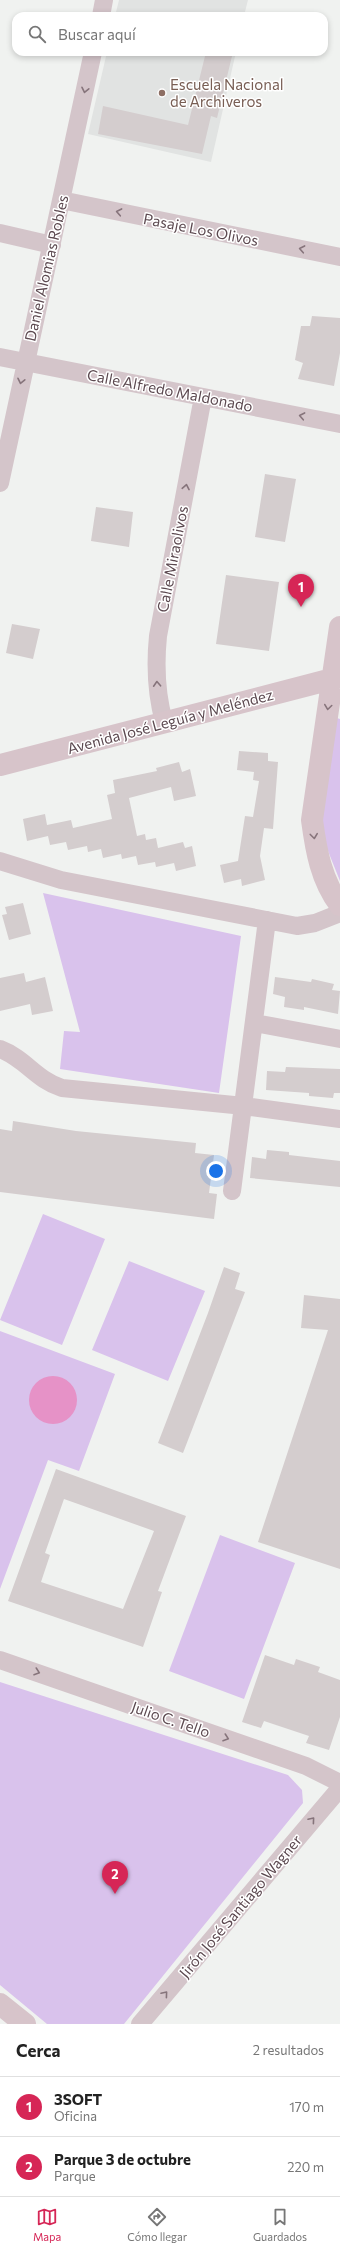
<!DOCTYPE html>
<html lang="es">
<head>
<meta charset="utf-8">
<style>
  body { margin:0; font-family:Commissioner,sans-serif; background:#f2f2f2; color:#222 }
  .you { position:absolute; left:216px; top:1171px; width:14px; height:14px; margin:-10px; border:3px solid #fff; border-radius:50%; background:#1a73e8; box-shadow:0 0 0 6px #1a73e833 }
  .badge { display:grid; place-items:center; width:26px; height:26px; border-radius:50%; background:#d62656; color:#fff; font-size:13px; font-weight:700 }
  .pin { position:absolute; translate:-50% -33px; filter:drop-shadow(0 1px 2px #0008) }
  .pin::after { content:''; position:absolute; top:21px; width:14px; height:12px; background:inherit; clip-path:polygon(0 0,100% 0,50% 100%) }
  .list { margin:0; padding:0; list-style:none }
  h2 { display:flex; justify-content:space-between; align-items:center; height:52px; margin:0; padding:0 16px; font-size:17px }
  h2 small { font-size:13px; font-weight:400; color:#767676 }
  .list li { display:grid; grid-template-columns:26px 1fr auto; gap:12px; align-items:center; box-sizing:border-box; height:60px; padding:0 16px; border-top:1px solid #e0e0e0 }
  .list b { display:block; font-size:15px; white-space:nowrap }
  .list p { margin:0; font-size:13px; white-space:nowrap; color:#767676 }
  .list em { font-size:13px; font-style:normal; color:#767676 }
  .icon { flex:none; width:22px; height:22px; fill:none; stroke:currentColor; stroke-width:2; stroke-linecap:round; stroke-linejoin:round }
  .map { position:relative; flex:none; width:340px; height:2024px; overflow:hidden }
  .search { position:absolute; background:#fff; box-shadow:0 2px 6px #0003; left:12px; right:12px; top:12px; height:44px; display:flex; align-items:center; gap:10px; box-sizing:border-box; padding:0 14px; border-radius:12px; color:#767676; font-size:15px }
  .sheet { height:172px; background:#fff }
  nav { display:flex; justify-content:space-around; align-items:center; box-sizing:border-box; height:56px; border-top:1px solid #e0e0e0; background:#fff; font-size:11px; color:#767676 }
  nav a { display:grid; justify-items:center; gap:2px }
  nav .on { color:#d62656 }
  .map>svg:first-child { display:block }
  .education { fill:#e1e3e2 }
  .green { fill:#d9c2ec }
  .water { fill:#e692c7 }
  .building { fill:#d4cdce; fill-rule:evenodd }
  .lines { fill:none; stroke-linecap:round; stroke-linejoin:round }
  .street { stroke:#d4c5ca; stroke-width:18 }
  .secondary { stroke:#d7c4ca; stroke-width:22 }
  .oneway { stroke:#86747b }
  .oneway2 { stroke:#87747b }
  .education-dot { fill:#8d6e63; stroke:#fff; stroke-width:1.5 }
  .labels { text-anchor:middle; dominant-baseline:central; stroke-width:3; stroke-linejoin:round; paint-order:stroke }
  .education-label { font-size:15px; fill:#785e54; stroke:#fff; text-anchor:start }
  .street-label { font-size:15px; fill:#5c4950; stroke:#fff }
</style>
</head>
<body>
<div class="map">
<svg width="340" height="2024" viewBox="0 0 340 2024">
  <rect width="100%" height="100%" fill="#f0f2f0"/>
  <path class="education" d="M119,0H248L244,16H115Z
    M107,52H236L211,162L88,134Z"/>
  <path class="green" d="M337,718L340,719V881L326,846L322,820Z
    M43,893L241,936L219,1093L60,1069L64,1031L80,1032Z
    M43,1214L105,1239L62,1345L0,1320Z
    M129,1261L205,1291L168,1381L92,1350Z
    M0,1331L115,1374L79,1471L48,1460L0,1589Z
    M220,1535L295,1563L244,1699L169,1671Z
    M0,1682L288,1775L302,1790L303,1803L124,2024H47L0,1985Z"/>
  <path class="water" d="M29 1400a24 24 0 1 1 48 0a24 24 0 1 1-48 0Z"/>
  <path class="building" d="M206,52H233L217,118L211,116L202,154L98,134L103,106L188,125Z
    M312,316L340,318V353L334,386L298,379L303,363L295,360L301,326H310Z
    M265,474L296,479L285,542L255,537Z
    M96,507L133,512L129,547L91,541Z
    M226,575L279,582L269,651L216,644Z
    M12,624L40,629L33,659L6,653Z
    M239,751L268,753V761L278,762L273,829L264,828L260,856L265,880L242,886L241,879L224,883L220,865L238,861L245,816L253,817L259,781L253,780L254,772L237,770Z
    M179,762L182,772L190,769L196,796L174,801L171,787L129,798L137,836L145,834L146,840L156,838L158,848L183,842L185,848L192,846L196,866L176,871L174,863L156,867L155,862L138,865L136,856L122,859L121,854L103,858L101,849L88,852L87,846L68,850L66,842L50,845L48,836L27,841L23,819L45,814L47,825L71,820L73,828L112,819L107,795L115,793L113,780L157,771L156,768Z
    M23,903L31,934L9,940L2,915L7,914L5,907Z
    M24,973L26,982L45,977L53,1011L32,1015L30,1004L0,1011V978Z
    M275,977L311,982L312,979L334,984L332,990L340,991L338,1014L304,1007V1010L284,1007L285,997L273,994Z
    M286,1067L340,1069V1093H334L333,1098L309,1096V1093L266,1090L267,1071L285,1072Z
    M13,1121L76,1131L196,1143L195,1153L214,1155L209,1193L217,1194L214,1219L0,1192V1129L12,1131Z
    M267,1150L289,1152V1155L340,1161V1187L250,1178L252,1157L266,1159Z
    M224,1267L240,1273L235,1289L245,1292L183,1453L158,1443L208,1313Z
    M304,1295L340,1299V1569L258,1542L328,1330L301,1328Z
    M56,1469L186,1516L158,1591L162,1592L143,1647L8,1601ZM64,1499L154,1531L123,1609L41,1582L50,1555L45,1553Z
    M265,1655L294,1665L296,1659L320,1667L318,1672L340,1680V1717L329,1750L306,1743L309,1736L264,1721L261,1728L242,1722Z"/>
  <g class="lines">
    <path class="street" d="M101,16L104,0
      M61,200L340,257
      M0,233L52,245
      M0,357L340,424
      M0,483L93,52
      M164,722C156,693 155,666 158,636L203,397
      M0,861L61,880L297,926L315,923L340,913
      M255,1023L340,1039
      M0,1049C26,1059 35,1079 62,1088L244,1106L340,1119
      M232,1191L267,920
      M0,1660L306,1766L340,1783
      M140,2024L340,1788"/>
    <path class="secondary" d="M340,627L312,820C316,850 321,880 340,905
      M0,765L340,677
      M0,2004L25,2024"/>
  </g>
  <defs><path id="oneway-chevron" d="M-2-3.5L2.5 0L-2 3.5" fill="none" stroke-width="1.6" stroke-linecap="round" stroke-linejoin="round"/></defs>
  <g class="oneway">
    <use href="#oneway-chevron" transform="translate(85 90) rotate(102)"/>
    <use href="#oneway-chevron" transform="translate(119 212) rotate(-169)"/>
    <use href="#oneway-chevron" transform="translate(302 249) rotate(-169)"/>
    <use href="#oneway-chevron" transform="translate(21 381) rotate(102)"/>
    <use href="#oneway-chevron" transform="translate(302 416) rotate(-169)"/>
    <use href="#oneway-chevron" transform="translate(186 487) rotate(-79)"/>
    <use href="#oneway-chevron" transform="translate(157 684) rotate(-93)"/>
    <use href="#oneway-chevron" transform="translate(37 1672) rotate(19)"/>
    <use href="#oneway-chevron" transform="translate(226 1738) rotate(19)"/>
    <use href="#oneway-chevron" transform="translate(312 1820) rotate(-50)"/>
    <use href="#oneway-chevron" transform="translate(165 1994) rotate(-50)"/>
  </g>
  <g class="oneway2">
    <use href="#oneway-chevron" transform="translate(328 707) rotate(98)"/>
    <use href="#oneway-chevron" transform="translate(314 836) rotate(83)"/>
  </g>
  <circle class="education-dot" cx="162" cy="93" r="4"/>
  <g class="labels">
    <g class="education-label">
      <text x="170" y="84">Escuela Nacional<tspan x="170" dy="17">de Archiveros</tspan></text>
    </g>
    <g class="street-label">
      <text transform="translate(201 229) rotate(11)">Pasaje Los Olivos</text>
      <text transform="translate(46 268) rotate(-77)">Daniel Alomias Robles</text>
      <text transform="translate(170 390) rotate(11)">Calle Alfredo Maldonado</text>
      <text transform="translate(172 559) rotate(-79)">Calle Miraolivos</text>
      <text transform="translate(170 721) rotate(-15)">Avenida José Leguía y Meléndez</text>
      <text transform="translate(171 1719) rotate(19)">Julio C. Tello</text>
      <text transform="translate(240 1906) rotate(-50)">Jirón José Santiago Wagner</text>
    </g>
  </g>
</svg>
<div class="you"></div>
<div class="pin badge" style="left:301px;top:607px">1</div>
<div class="pin badge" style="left:115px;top:1894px">2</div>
<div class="search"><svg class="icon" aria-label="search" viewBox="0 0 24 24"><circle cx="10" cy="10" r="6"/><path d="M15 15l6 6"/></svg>Buscar aquí</div>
</div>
<section class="sheet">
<h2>Cerca<small>2 resultados</small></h2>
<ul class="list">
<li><span class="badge">1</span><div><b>3SOFT</b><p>Oficina</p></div><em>170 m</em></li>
<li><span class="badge">2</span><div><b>Parque 3 de octubre</b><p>Parque</p></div><em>220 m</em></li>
</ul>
</section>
<nav>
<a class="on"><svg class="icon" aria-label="map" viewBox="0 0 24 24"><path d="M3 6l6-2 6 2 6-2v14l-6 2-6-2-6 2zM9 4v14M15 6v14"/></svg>Mapa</a>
<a><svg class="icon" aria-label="directions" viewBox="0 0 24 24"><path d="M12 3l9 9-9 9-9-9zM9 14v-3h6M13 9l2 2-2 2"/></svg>Cómo llegar</a>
<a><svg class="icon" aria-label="saved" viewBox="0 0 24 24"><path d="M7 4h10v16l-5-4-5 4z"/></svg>Guardados</a>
</nav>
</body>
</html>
